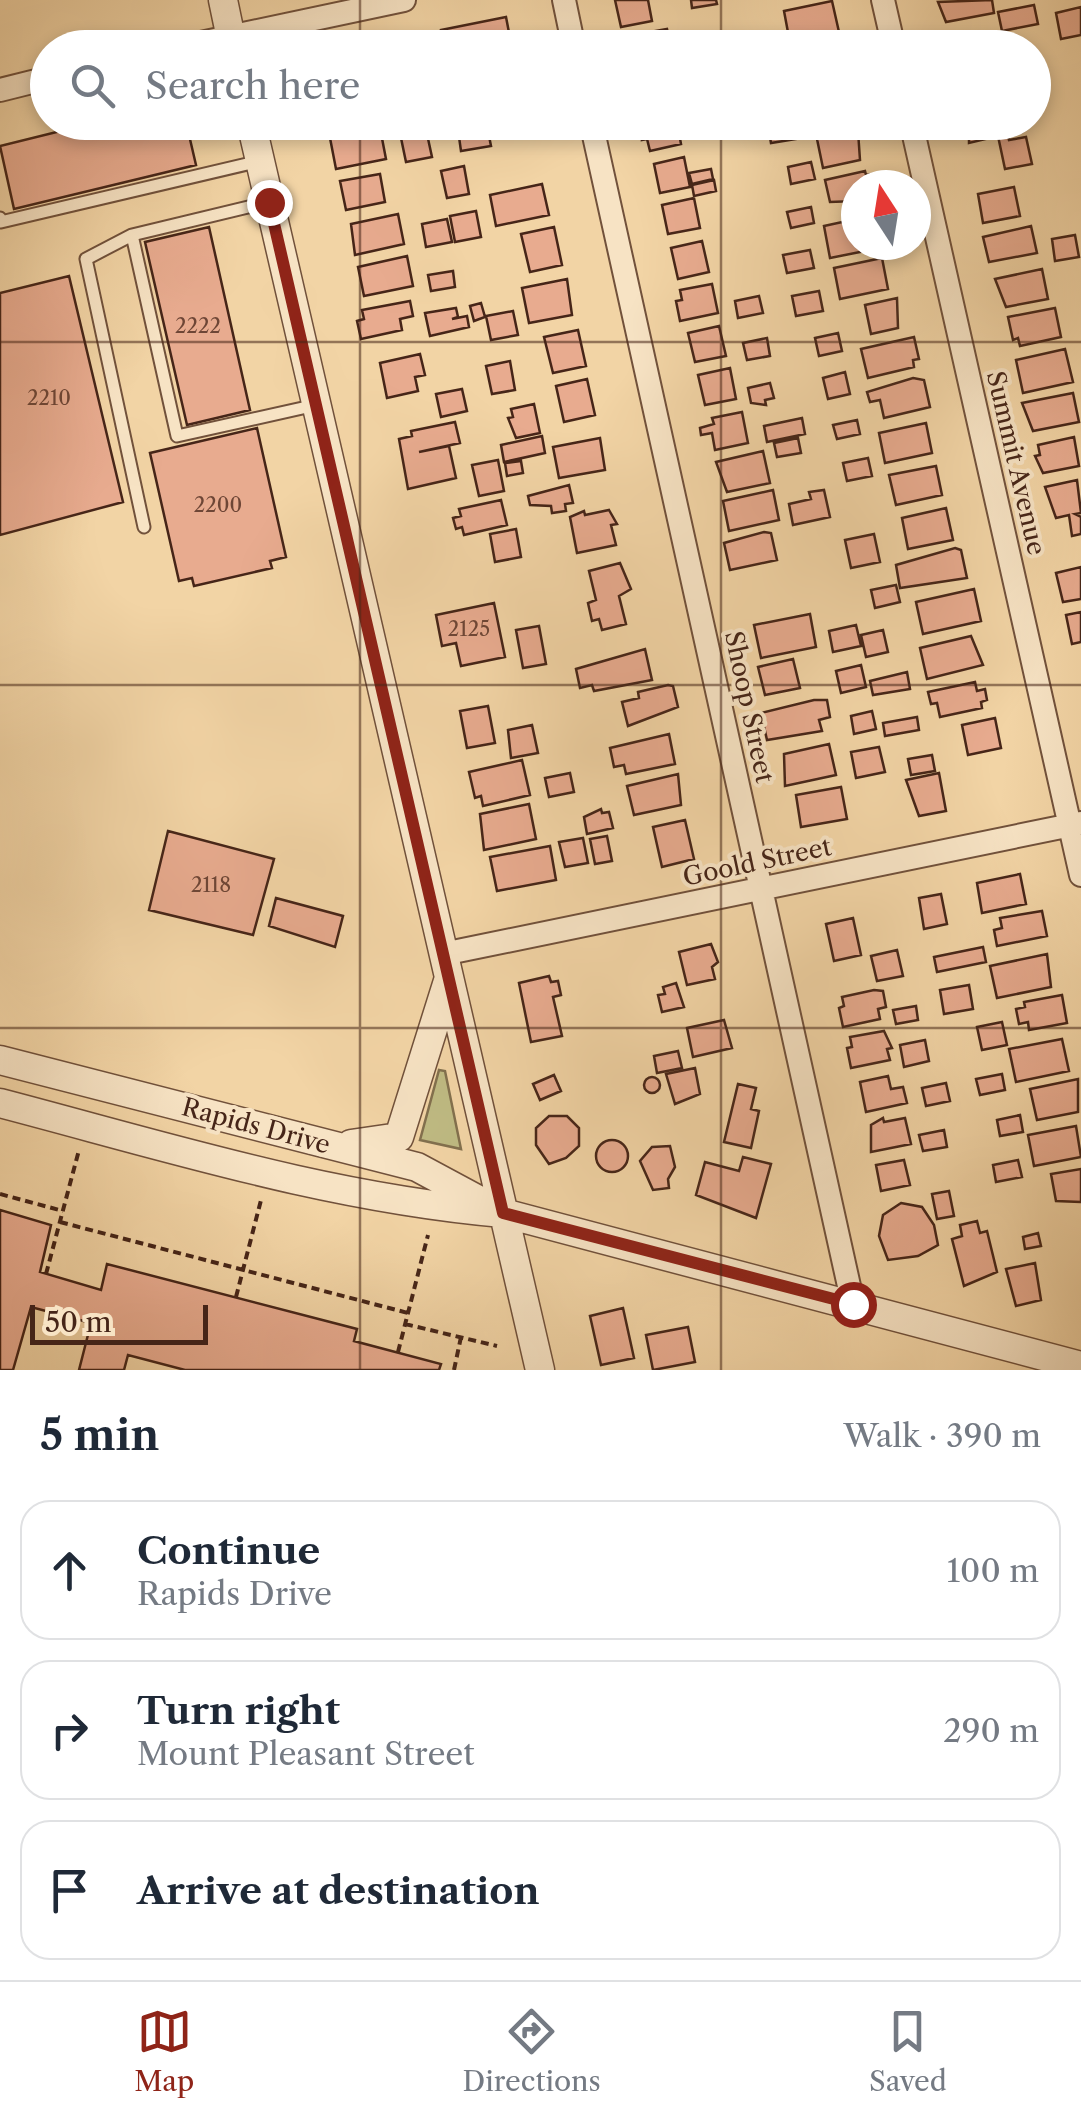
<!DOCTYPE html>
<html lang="en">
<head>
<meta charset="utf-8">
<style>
  body { margin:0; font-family:"Libre Caslon Text",serif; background:#f6f6f7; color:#1f2937 }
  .compass { position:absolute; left:841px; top:170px; width:90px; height:90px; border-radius:50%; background:#fff; box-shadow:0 5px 15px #0003; rotate:348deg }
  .scale { position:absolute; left:30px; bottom:25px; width:178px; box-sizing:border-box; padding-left:10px; border:5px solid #462518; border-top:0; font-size:28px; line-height:35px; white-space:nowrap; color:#462518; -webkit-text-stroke:8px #f7e3c4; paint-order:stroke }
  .stop { position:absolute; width:30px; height:30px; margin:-22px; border:8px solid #8f2418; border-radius:50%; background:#fff }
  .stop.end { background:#8f2418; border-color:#fff; box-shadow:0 2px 10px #0008 }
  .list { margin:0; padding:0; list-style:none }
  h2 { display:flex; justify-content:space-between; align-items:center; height:130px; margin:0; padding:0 40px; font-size:42px }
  h2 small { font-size:32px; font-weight:400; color:#747a83 }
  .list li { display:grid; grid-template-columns:65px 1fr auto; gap:30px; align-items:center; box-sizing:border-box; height:140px; margin:0 20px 20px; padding:0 20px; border:2px solid #e0e1e3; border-radius:30px }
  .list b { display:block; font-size:38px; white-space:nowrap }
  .list p { margin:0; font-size:32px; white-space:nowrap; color:#747a83 }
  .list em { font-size:32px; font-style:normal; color:#747a83 }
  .icon { flex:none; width:55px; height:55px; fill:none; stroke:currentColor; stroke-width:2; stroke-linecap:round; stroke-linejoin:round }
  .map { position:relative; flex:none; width:1081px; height:1370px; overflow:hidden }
  .search { position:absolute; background:#fff; box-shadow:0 5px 15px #0003; left:30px; right:30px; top:30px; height:110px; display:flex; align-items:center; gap:25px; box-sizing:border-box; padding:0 35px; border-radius:55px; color:#747a83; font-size:38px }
  .sheet { height:610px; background:#fff }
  nav { display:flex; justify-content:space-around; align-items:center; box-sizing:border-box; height:140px; border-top:2px solid #e0e1e3; background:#fff; font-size:28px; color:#747a83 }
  nav a { display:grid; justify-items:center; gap:5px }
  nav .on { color:#8f2418 }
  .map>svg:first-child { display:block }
  .green { fill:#bfbb83; stroke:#82704e; stroke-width:2.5 }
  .building { fill:#e8ab8f; stroke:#462518; stroke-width:2.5 }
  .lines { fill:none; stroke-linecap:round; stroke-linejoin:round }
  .service-casing { stroke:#71513b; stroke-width:15 }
  .minor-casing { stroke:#71513b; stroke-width:26 }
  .tertiary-casing { stroke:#71513b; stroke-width:31 }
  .path { stroke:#462518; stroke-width:4; stroke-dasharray:8 5; stroke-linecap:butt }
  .service { stroke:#f7e3c4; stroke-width:11 }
  .minor { stroke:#f7e3c4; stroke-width:22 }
  .tertiary { stroke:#f7e3c4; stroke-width:28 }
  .route { stroke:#8f2418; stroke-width:12 }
  .grid { fill:none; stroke:#462518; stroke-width:2.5; stroke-opacity:0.55 }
  .labels { text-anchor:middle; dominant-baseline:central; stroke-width:8; stroke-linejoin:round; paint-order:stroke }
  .number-label { font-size:20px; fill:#6e4636 }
  .street-label { font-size:25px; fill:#462518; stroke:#f7e3c4 }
</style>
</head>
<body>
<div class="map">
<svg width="1081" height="1370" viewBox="0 0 1081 1370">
  <rect width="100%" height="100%" fill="#f2d4a5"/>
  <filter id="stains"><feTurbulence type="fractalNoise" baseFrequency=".002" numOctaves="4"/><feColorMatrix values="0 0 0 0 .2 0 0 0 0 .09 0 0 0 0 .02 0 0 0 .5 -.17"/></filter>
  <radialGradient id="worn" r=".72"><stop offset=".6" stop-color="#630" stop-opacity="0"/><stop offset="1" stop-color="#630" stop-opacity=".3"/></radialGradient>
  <path class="green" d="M439,1070L445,1071L461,1149L420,1140Z"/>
  <path class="building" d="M615,0H648L652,21L621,27Z
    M691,0H716L717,4L692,8Z
    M992,0L994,13L946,22L938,2Z
    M832,1L839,32L790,43L784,11Z
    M1034,5L1038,24L1002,31L998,12Z
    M1081,7V35L1061,39L1056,13Z
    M506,17L512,48H444L441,30Z
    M667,29L671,48H625L622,37Z
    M774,33L777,48H749L747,38Z
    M97,122H186L196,165L14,209L0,146Z
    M492,122H531L532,125L494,133Z
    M644,122H677L681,144L650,151L647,139L642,140Z
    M792,122L796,139L771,143L768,126Z
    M969,122H1021L1022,132L1008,135L1009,140L1026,137L1032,164L1005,169L998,136L969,143Z
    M480,125L482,132L488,131L491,146L461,151L459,137L466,135L465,128Z
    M380,128L386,159L336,169L330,138Z
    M858,131L860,160L823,168L817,139Z
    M427,134L432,157L406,162L401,138Z
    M684,157L690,187L660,193L654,164Z
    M811,162L815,179L791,184L788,167Z
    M464,166L469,194L447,198L441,171Z
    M711,169L713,179L692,184L689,173Z
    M865,171L866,175L873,174L876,185H856V201L830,202L825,180Z
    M380,174L385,202L346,210L340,181Z
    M714,180L716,191L694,196L692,185Z
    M542,184L549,215L496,226L490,195Z
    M1014,187L1020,216L983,223L978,194Z
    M694,198L700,228L668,234L662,205Z
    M811,207L814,223L791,228L787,212Z
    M476,211L481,237L455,242L450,216Z
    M398,214L404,244L355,255L351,224Z
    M447,219L452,242L426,247L422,224Z
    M856,219V245L880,248L830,258L824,226Z
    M1031,226L1037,253L989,262L983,237Z
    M209,227L250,410L187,425L145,242Z
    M554,227L562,265L530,272L521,234Z
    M1075,235L1079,257L1055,261L1052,239Z
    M702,241L709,272L678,279L671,248Z
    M810,250L814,268L787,273L783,255Z
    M407,256L413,286L364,296L358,267Z
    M882,258L888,289L840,299L834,268Z
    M1042,269L1048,299L1006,307L995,279Z
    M453,271L455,287L431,291L428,275Z
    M69,276L123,502L0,535V293Z
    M567,279L572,315L529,323L522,288Z
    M712,284L718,313L680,321L676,301L682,300L680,290Z
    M819,291L823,311L796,316L792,296Z
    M759,296L763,313L738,318L735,301Z
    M897,298L898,328L871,334L865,305Z
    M410,301L413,316L400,319L402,330L361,339L357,321L364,319L362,310Z
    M481,303L485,317L474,321L470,306Z
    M456,308L458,317L452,319L467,316L469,327L430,336L425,313Z
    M1055,308L1061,337L1020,346L1018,338L1013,340L1008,317Z
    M513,311L518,335L491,340L486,316Z
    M719,326L726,356L695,362L688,333Z
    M578,330L586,366L553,373L544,337Z
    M838,333L842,351L819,356L815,338Z
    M914,337L919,359L913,360L914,367L868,378L861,349Z
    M767,338L770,356L747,360L743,343Z
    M1065,349L1073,382L1023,393L1016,360Z
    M420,354L425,375L415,377L418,391L387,398L380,363Z
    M510,361L515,390L492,394L486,366Z
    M730,368L736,399L705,405L698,375Z
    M845,372L850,394L828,399L823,378Z
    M913,378L924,380L930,407L884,418L880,400L870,402L867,392Z
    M587,379L595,415L564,422L556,386Z
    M770,383L774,398L765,400L766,405L751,403L748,388Z
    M462,389L467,411L441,417L436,394Z
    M1073,393L1079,422L1033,431L1022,403Z
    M534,404L540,433L516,438L508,418L513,417L511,409Z
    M742,412L748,443L715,450L712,433L701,435L700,428L714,424L712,418Z
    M802,418L805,434L767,442L764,426Z
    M857,420L860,434L837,439L833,425Z
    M455,422L460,443L419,452L449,446L456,478L408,489L399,439L412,436L411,431Z
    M926,423L932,453L885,463L879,433Z
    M257,428L286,557L270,561L272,568L194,586L192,578L179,581L150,453Z
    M542,436L545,453L504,462L501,445Z
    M1074,437L1079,466L1043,473L1035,456L1040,455L1038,445Z
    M600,438L605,470L559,478L553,447Z
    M798,438L801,453L777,457L774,443Z
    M763,451L770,483L727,492L716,462Z
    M868,458L872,476L847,481L843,463Z
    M498,460L504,491L479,496L472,465Z
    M521,461L523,473L507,476L505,463Z
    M936,466L942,495L896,505L889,475Z
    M1077,480L1081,513L1075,514L1081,517V534L1072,536L1069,515L1056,518L1045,487Z
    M569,485L573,503L565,504L566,511L552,513L551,506L530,505L528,496Z
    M773,490L779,520L729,531L723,501Z
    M824,490L830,517L793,525L789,504L811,499L809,492Z
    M501,500L507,525L464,535L462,527L456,529L453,518L461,516L459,509Z
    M946,508L953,540L908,549L902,518Z
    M609,510L617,524L611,525L616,545L577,553L570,517L584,511L585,515Z
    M516,529L521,557L495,562L490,534Z
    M764,532L771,533L777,560L730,570L724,543Z
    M874,534L880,562L851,568L845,540Z
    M955,548L961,550L967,578L900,588L896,565Z
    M620,563L631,589L619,596L626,624L602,630L599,619L592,621L588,603L596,600L589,571Z
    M1081,567V599L1063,602L1056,573Z
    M896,585L900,602L875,608L871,590Z
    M974,589L981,621L923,634L916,602Z
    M494,603L505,657L461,666L456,643L442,646L436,615Z
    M1081,612V642L1072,644L1066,615Z
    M810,614L816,647L761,658L754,625Z
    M856,625L861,646L833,652L829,631Z
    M539,626L546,664L523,668L516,630Z
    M883,630L888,652L866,657L861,635Z
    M971,636L983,665L927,679L920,648Z
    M645,649L652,680L594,691L592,685L580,688L576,669Z
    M793,659L800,688L765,695L758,667Z
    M861,665L866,687L841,693L836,671Z
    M907,672L910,689L873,695L870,681Z
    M975,682L977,691L985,689L987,700L981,702L982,708L940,717L937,703L931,704L928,692Z
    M668,685L673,686L678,707L628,726L622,702L639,698L638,692Z
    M814,700H827L830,717L819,720L822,731L767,740L761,713Z
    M488,706L495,743L467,748L460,711Z
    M872,711L876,729L854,734L851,716Z
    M917,717L919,730L885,736L883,723Z
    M995,718L1001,748L968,755L962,725Z
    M532,725L538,753L511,758L508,730Z
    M669,734L675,764L626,774L624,765L614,767L610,748Z
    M829,744L836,775L785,786L784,754Z
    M879,747L885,772L856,778L851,752Z
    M932,755L935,771L911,775L908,759Z
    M522,760L530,795L483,806L481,796L475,798L469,772Z
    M570,773L574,792L549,797L545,778Z
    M939,773L946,811L919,816L906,780Z
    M678,774L681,805L634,815L627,786Z
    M841,787L847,819L801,827L796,795Z
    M529,804L536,839L484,850L480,814Z
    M601,809L602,813L609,812L613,828L587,834L584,817Z
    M685,820L694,859L662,867L653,827Z
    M168,831L274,859L253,935L149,910Z
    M607,836L612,861L595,864L590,839Z
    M583,838L588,863L565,867L559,842Z
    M550,846L556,880L497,891L490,857Z
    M1020,874L1026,904L982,913L977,883Z
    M941,894L947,924L924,929L919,898Z
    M276,898L343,916L335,947L269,926Z
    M1042,911L1047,936L997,946L994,930L1002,928L1000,918Z
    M853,918L861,955L834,961L826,924Z
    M711,944L718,962L712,967L715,979L687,985L679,952Z
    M983,947L986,962L937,972L934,957Z
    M897,950L903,976L877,981L871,956Z
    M1047,954L1051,987L997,998L990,966Z
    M549,976L551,982L558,981L561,995L553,997L562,1036L531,1042L519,983Z
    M676,983L684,1007L662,1012L658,995L665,994L663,987Z
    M969,985L973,1009L944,1014L940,990Z
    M874,990L883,991L886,1007L878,1009L880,1019L843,1027L839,1008L844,1006L842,997Z
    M1062,995L1067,1023L1029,1030L1028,1022L1019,1024L1016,1009L1025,1007L1024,1002Z
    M916,1006L918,1020L896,1024L893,1010Z
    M724,1020L732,1048L693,1057L687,1028Z
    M1002,1022L1007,1045L982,1050L977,1027Z
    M884,1031L892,1048L887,1049L890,1060L851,1068L847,1048L852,1047L850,1037Z
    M1062,1039L1069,1071L1016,1082L1009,1049Z
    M925,1040L929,1061L904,1067L900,1045Z
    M678,1051L682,1068L657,1073L654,1056Z
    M695,1068L700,1094L675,1104L666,1074Z
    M1002,1074L1005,1090L980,1095L976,1079Z
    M554,1075L561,1091L540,1100L533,1084Z
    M888,1076L891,1089L903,1087L907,1103L866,1112L860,1082Z
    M644 1085a8 8 0 1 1 16 0a8 8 0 1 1-16 0Z
    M1078,1079V1112L1037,1120L1030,1089Z
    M946,1083L950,1101L926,1106L922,1088Z
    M738,1084L756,1088L751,1109L759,1111L751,1148L724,1142Z
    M1020,1115L1023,1132L1000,1136L997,1120Z
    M549,1116H567L579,1128V1146L566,1158L549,1164L536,1145V1128Z
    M883,1118L884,1122L905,1118L911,1144L871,1152V1125Z
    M1076,1126L1081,1157L1034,1166L1028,1135Z
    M944,1130L947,1147L923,1151L919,1135Z
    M596 1156a16 16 0 1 1 32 0a16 16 0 1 1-32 0Z
    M670,1146L675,1167L668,1179L669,1188L653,1190L640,1161L652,1147Z
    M743,1157L771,1164L756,1218L696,1195L705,1162L739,1171Z
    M904,1160L910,1185L881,1191L876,1165Z
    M1018,1160L1022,1177L996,1182L993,1165Z
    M1081,1169V1202L1056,1201L1051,1174Z
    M949,1191L954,1216L937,1219L932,1194Z
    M901,1203L922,1207L934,1225L938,1245L918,1256L888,1260L879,1236L883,1215Z
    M0,1210L51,1225L40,1272L101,1290L107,1264L357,1329L354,1341L441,1364L439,1370H185L128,1355L124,1370H79L91,1323L31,1307L13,1370H0Z
    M977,1221L980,1233L987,1231L997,1272L964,1286L952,1239L962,1236L960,1225Z
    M1038,1233L1041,1246L1025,1249L1023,1237Z
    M1035,1263L1041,1300L1016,1306L1006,1269Z
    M623,1308L634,1358L601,1365L590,1316Z
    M688,1327L695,1362L653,1370L646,1335Z"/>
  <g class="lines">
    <g class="service-casing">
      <path id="service" d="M269,202L132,235L177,436L316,405
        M0,218L1,222L260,161
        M132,235L86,259L144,527"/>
    </g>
    <g class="minor-casing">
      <path id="minor" d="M564,0L574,48
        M883,0L894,48
        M177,48L404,0
        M0,90L48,78
        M591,122L853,1304
        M911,122L1081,875
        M443,954L1081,823"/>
    </g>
    <g class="tertiary-casing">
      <path id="tertiary" d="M223,0L233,48
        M251,122L540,1370
        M0,1060L417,1167L497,1210
        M0,1103C168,1147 329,1198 503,1213L1081,1366
        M351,1144L399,1137L448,981"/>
    </g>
    <path class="path" d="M0,1194L63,1211
      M60,1222L408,1313
      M46,1274L79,1150
      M236,1297L261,1200
      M405,1324L497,1346
      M398,1352L428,1235
      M454,1370L461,1337"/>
    <use href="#service" class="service"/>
    <use href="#minor" class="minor"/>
    <use href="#tertiary" class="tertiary"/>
  </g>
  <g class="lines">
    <path class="route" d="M269,202L503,1213L853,1304"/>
  </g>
  <path class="grid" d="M360,0V48M721,0V48M360,122V1370M721,122V1370M0,342H1081M0,685H1081M0,1028H1081"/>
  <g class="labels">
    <g class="number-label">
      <text x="198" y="326">2222</text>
      <text x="49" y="398">2210</text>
      <text x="218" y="505">2200</text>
      <text x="469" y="629">2125</text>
      <text x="211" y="885">2118</text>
    </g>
    <g class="street-label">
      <text transform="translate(1016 463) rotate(77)">Summit Avenue</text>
      <text transform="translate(749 707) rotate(78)">Shoop Street</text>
      <text transform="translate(757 862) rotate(-12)">Goold Street</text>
      <text transform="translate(256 1126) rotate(15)">Rapids Drive</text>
    </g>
  </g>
  <rect width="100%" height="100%" filter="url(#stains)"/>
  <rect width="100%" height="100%" fill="url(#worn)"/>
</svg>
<svg class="compass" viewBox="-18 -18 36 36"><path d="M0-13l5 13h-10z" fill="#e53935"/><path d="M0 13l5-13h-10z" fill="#747a83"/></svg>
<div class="scale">50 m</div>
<div class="stop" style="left:853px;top:1304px"></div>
<div class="stop end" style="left:269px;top:202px"></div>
<div class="search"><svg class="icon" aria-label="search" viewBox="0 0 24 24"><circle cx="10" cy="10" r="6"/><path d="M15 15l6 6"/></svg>Search here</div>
</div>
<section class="sheet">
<h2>5 min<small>Walk · 390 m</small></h2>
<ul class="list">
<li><svg class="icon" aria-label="ahead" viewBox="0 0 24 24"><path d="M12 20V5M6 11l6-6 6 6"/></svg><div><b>Continue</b><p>Rapids Drive</p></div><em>100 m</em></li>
<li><svg class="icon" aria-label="right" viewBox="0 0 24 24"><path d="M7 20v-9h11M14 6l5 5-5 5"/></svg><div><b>Turn right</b><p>Mount Pleasant Street</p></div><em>290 m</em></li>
<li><svg class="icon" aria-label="arrive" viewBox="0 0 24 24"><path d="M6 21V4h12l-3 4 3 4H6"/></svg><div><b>Arrive at destination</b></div></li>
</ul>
</section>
<nav>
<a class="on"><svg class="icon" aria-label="map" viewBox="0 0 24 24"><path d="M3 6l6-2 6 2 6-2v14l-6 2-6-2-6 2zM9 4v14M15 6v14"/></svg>Map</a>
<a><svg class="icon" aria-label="directions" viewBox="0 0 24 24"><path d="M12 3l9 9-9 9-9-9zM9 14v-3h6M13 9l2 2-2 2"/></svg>Directions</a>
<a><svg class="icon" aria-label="saved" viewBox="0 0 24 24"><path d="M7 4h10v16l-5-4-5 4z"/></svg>Saved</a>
</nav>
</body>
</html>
